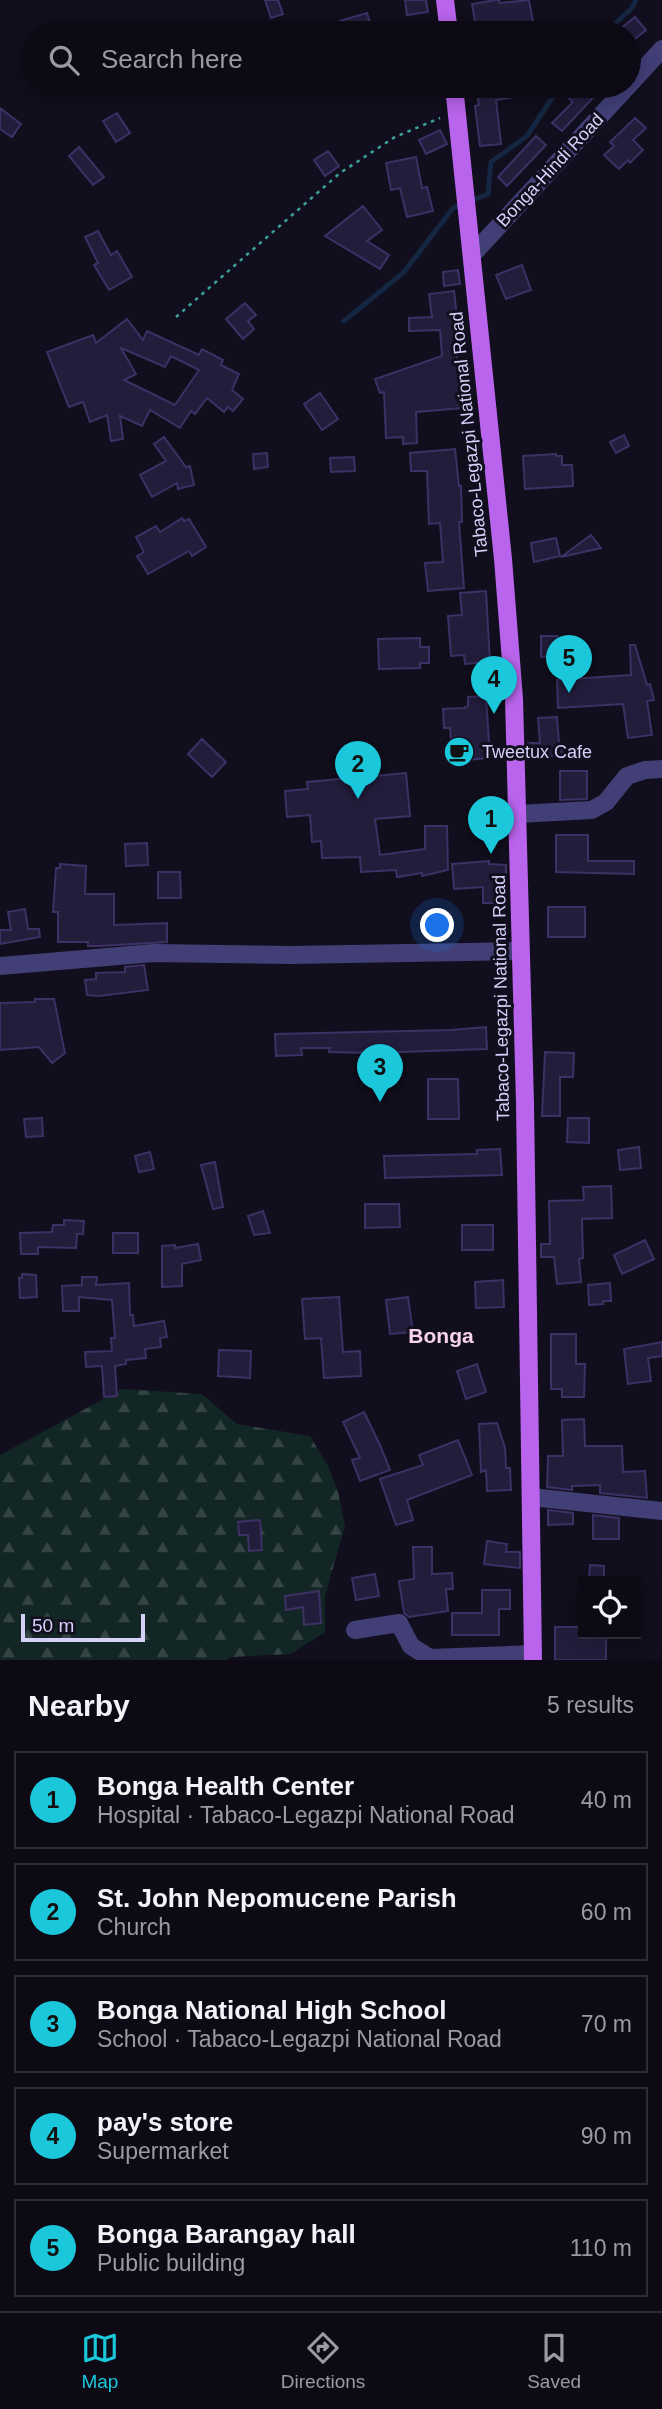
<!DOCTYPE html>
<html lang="en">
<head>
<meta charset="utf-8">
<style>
  body { margin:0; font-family:Helvetica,sans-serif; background:#1b1823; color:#f1f3f6 }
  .controls { position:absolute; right:21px; bottom:21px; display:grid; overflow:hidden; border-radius:0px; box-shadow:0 4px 18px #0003 }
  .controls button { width:63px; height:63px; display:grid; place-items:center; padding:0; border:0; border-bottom:2px solid #2d2b35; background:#0d0a16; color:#f1f3f6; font:35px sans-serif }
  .scale { position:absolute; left:21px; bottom:18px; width:124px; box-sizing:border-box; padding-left:7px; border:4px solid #d5d0f9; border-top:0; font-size:19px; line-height:24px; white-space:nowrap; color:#d5d0f9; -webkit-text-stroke:5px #110e1d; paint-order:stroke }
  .you { position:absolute; left:438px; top:926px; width:24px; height:24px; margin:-18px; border:5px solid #fff; border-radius:50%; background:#1a73e8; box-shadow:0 0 0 10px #1a73e833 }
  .badge { display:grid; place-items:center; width:46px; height:46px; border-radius:50%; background:#1bc7da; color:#111; font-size:23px; font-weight:700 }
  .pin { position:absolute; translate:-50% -58px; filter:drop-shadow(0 2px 4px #0008) }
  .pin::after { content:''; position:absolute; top:37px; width:24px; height:21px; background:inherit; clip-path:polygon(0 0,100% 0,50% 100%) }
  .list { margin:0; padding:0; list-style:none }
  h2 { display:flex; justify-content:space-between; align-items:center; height:91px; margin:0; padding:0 28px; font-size:30px }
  h2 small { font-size:23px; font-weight:400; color:#9a9aa1 }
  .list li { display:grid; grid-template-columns:46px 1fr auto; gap:21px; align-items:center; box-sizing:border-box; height:98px; margin:0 14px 14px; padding:0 14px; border:2px solid #2d2b35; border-radius:0px }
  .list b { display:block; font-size:26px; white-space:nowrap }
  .list p { margin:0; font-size:23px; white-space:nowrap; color:#9a9aa1 }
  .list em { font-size:23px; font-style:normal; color:#9a9aa1 }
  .icon { flex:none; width:38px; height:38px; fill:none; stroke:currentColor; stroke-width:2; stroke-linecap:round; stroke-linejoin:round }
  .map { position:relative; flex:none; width:662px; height:1660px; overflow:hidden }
  .search { position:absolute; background:#0d0a16; box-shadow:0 4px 18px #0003; left:21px; right:21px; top:21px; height:77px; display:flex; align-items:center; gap:18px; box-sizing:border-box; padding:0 24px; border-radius:38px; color:#9a9aa1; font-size:26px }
  .sheet { height:651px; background:#0d0a16 }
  nav { display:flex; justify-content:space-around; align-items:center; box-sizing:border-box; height:98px; border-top:2px solid #2d2b35; background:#0d0a16; font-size:19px; color:#9a9aa1 }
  nav a { display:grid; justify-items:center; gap:4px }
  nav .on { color:#1bc7da }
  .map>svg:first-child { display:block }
  .forest { fill:url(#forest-firs) }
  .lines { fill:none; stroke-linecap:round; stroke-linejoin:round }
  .stream { stroke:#142641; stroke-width:5 }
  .building { fill:#231d3c; stroke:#3c3165; stroke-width:2; fill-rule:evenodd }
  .path { stroke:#3ba29c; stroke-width:2.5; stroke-dasharray:3.5 5; stroke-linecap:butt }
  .minor { stroke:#413f76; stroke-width:18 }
  .major { stroke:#b964ec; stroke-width:18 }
  .labels { text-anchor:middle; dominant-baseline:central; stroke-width:6; stroke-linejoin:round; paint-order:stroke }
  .street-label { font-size:18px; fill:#d5d0f9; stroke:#110e1d }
  .poi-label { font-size:18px; fill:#d5d0f9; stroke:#110e1d; text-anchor:start }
  .quarter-label { font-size:21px; font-weight:bold; fill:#f9d2eb; stroke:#110e1d }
</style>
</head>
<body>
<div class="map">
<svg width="662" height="1660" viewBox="0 0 662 1660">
  <defs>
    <pattern id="forest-firs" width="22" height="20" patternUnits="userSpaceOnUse" patternTransform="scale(1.75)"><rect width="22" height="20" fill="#122625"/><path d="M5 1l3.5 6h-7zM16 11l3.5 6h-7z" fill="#344445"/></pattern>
  </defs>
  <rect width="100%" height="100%" fill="#110e1d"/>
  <path class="forest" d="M122,1389L202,1394L237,1424L310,1436L328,1466L338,1491L345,1526L325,1596V1632L291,1654L231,1657L227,1660H0V1455Z"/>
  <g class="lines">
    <path class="stream" d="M605,33L632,8L636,0
      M344,321L404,272L453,208L488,194L491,162L527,136L560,86"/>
  </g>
  <path class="building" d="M265,0H278L283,14L271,18Z
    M405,0H426L428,12L407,15Z
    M496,0H499L500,3L529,0L533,22L503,27L504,33H477L472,4Z
    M367,13L373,33H343L340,21Z
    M635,17L646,30L629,44V33H615Z
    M476,86H514L515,97L496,100L501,144L480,146L475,106L479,105Z
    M555,86H604L562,131L552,123L573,102Z
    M0,108L21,124L12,137L0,129Z
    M117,113L130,133L116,142L103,121Z
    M635,118L646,128L633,140L643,150L630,163L628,160L619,169L604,155L614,146L610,142Z
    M440,130L447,144L426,154L419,140Z
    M536,136L546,145L507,186L498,177Z
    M79,147L104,177L93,185L69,156Z
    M328,151L339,166L325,176L314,160Z
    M416,157L422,188L427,187L433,211L407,217L400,188L391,190L386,163Z
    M363,206L382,230L367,241L389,255L380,269L325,236Z
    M98,231L111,255L117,251L132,277L109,290L94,265L98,263L85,237Z
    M522,265L531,290L506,299L496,275Z
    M458,270L460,284L444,286L443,272Z
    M454,291L457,317H459L461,353H456L462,385L471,384L474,407L416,412L417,443L403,444V437L386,438L384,392L380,393L375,379L442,356L440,330L409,331V318L432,317L429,294Z
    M245,303L256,315L248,321L254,329L243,339L226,319Z
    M127,319L143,340L147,331L199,355L202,349L223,360L221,365L239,374L232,390L243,399L233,411L228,407L224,412L207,398L195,414L191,411L180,428L150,410L142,426L120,416L123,439L111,441L107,415L90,422L83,402L69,407L47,352L93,335L96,343ZM121,348L165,367L171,356L199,370L175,405L124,380L136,374Z
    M320,393L338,419L322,430L304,404Z
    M624,435L629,446L616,453L610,442Z
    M164,437L186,467L190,466L194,485L178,489L177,483L152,497L140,475L166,461L154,444Z
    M455,449L459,486H461L462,522H459L464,588L428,591L425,563L443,562L440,523L429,524L427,471H411L410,453Z
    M267,453L268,467L254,469L253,454Z
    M556,454V456H562V465H572L573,486L525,489L523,456Z
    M354,457L355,471L331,472L330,458Z
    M182,518L184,521L189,519L206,547L192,556L189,551L148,574L137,556L144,552L136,537L156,526L160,532Z
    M591,535L601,548L561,557Z
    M556,538L560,556L534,562L531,543Z
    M486,591L490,662L465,664L464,655L451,656L448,616L462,615L460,593Z
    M541,636H558V656L541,657Z
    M420,638V647H429V663H420V668L379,669L378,639Z
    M630,645H635L647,685L650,684L654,700L647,701L652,735L628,738L623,704L558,708L557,680L631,675Z
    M486,696L490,758L453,761L450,728H444L443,709L464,708L468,706V697Z
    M557,717L559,743H562V756H528V743H540L538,718Z
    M202,739L226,762L212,777L188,754Z
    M560,771H587V799L560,800Z
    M406,773L410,816L375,819L380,855L425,849V826H447L448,870L422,876V873L397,877L396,870L361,872L360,857L322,858L321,841L312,842L310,815L287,817L285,791L308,789L307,782Z
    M556,835H588V861H634V874L556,872Z
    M147,843L148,865L126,866L125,844Z
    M489,861V864L506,865V903H483V887L454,889L452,864Z
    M60,864L86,866L85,894H114V925L167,923V942L99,946H88V942H58V912H53L56,868H60Z
    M158,872H180L181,898H158Z
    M548,907H585V937H548Z
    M25,909L28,929H39L40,937L0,944V930H11L8,912Z
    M144,965L148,990L99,996L87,995L85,980L96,979V973L125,972V967Z
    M35,999H54L65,1053L52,1063L39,1047L0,1050V1003L35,1002Z
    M486,1027L487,1049L373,1053L329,1052L330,1048H301L302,1055L276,1056L275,1034L450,1030Z
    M545,1052L574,1053L573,1077H560V1116H542Z
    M428,1079H458L459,1119H428Z
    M42,1118L43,1136L26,1137L24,1119Z
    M568,1118H589V1143L567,1142Z
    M639,1147L641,1168L620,1170L618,1150Z
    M500,1149L502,1175L385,1178L384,1156L477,1154V1150Z
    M150,1152L154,1169L139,1172L135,1156Z
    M215,1162L223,1207L213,1209L201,1165Z
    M611,1186L612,1218L582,1219L583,1258L579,1259L581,1282L557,1284L554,1257H541V1244H550L549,1201L584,1200L583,1187Z
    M365,1204H399L400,1227L365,1228Z
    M263,1211L270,1233L254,1235L248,1216Z
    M64,1220L84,1221L83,1234H77L76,1248L38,1247V1254H21L20,1233L52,1232L53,1225H64Z
    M462,1225H493V1250H462Z
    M113,1233H138V1253H113Z
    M645,1240L654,1259L622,1274L614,1255Z
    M198,1244L201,1260L182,1264V1286L162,1287V1246L175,1245V1248Z
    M22,1274L36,1275L37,1297L20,1298L19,1278H22Z
    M82,1277H97L96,1285L129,1283L130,1315H133L134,1326L164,1321L167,1337L160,1338L161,1347L145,1349L146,1358L126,1360V1364L115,1366L117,1396L104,1397L102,1366L86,1367L85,1352L112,1351L111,1338H115L112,1300L79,1297V1311H63L62,1286L82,1285Z
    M503,1280L504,1307L476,1308L475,1282Z
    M610,1283L611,1301H603V1304L589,1305L588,1285Z
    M339,1297L343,1352L360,1351L361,1376L324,1378L321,1338L305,1339L302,1299Z
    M408,1297L413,1332L390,1334L386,1300Z
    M551,1334H576V1364H585L584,1397H562V1389H551Z
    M662,1342V1356L648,1358L651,1381L628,1384L624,1349Z
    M219,1350L251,1351L250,1378L218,1376Z
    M477,1364L486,1392L466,1399L457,1371Z
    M364,1412L380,1445L390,1470L360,1481L352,1460L360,1458L343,1422Z
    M584,1419L585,1446H622L623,1472L645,1471L647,1498L600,1493V1485L572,1486V1490L547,1487L548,1456H563L562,1420Z
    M497,1423L505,1448L506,1468H510L511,1490L487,1491L486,1470L481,1472L479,1424Z
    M458,1440L472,1475L407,1500L413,1520L396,1525L380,1479L423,1465L419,1455Z
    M548,1510L573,1513V1524L548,1525Z
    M593,1515L619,1518V1539H593Z
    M260,1520L262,1550L249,1551L248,1535H239L238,1522Z
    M487,1541L507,1544L506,1552H520V1568L484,1564Z
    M413,1547H432V1574L452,1573L453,1589H446L448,1611L409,1617L404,1613L399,1581L414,1579Z
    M590,1565L604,1566V1580H589Z
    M375,1574L379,1596L356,1600L352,1578Z
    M482,1590H510V1609H499V1635H452V1613H482Z
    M319,1591L321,1623L304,1625L303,1607L286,1610L285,1596Z
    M555,1627H583V1634H606V1660H555Z"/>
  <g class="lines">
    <path class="path" d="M176,317L340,173L395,137L440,118"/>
    <path class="minor" d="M629,85L662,49
      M472,255L628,86
      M518,814L592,810L606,802L627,776L645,770L662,769
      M0,966L154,953L291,955L521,951
      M531,1497L662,1511
      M355,1630L399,1623L411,1646L430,1658L533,1654"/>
    <path class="major" d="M445,0L449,33
      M454,86L503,559L514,699L525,1103L533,1660"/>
  </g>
  <defs>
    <g id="cafe-disc" transform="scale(1.575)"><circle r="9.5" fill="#1bc7da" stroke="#110e1d"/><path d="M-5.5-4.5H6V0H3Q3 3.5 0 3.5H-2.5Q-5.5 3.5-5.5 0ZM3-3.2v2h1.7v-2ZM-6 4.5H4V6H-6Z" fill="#111"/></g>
  </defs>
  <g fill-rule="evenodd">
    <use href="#cafe-disc" x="459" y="752"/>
  </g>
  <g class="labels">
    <g class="street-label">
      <text transform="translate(550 170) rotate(-47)">Bonga-Hindi Road</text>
      <text transform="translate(469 434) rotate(-96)">Tabaco-Legazpi National Road</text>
      <text transform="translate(501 998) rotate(-91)">Tabaco-Legazpi National Road</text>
    </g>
    <g class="poi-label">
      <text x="482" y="752">Tweetux Cafe</text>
    </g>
    <g class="quarter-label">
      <text x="441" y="1335">Bonga</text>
    </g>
  </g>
</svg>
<div class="controls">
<button><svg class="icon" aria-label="locate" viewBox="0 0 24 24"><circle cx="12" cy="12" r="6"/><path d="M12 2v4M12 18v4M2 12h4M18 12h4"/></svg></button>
</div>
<div class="scale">50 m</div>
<div class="you"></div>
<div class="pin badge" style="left:491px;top:854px">1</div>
<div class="pin badge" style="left:358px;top:799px">2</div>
<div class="pin badge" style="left:380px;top:1102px">3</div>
<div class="pin badge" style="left:494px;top:714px">4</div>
<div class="pin badge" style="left:569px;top:693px">5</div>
<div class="search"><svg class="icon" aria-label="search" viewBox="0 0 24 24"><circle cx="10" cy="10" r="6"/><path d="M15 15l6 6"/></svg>Search here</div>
</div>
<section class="sheet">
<h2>Nearby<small>5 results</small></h2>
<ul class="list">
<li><span class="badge">1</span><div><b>Bonga Health Center</b><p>Hospital · Tabaco-Legazpi National Road</p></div><em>40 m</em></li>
<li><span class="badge">2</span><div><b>St. John Nepomucene Parish</b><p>Church</p></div><em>60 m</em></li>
<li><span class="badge">3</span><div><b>Bonga National High School</b><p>School · Tabaco-Legazpi National Road</p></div><em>70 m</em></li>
<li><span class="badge">4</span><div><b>pay's store</b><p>Supermarket</p></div><em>90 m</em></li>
<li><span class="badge">5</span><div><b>Bonga Barangay hall</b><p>Public building</p></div><em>110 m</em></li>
</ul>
</section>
<nav>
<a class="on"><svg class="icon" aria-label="map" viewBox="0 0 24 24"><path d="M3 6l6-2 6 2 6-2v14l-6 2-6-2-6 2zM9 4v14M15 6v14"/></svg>Map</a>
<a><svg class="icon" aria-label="directions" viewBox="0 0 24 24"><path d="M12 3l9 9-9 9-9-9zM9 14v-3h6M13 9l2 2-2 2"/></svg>Directions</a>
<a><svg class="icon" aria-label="saved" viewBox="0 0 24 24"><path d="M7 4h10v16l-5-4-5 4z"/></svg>Saved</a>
</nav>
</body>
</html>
